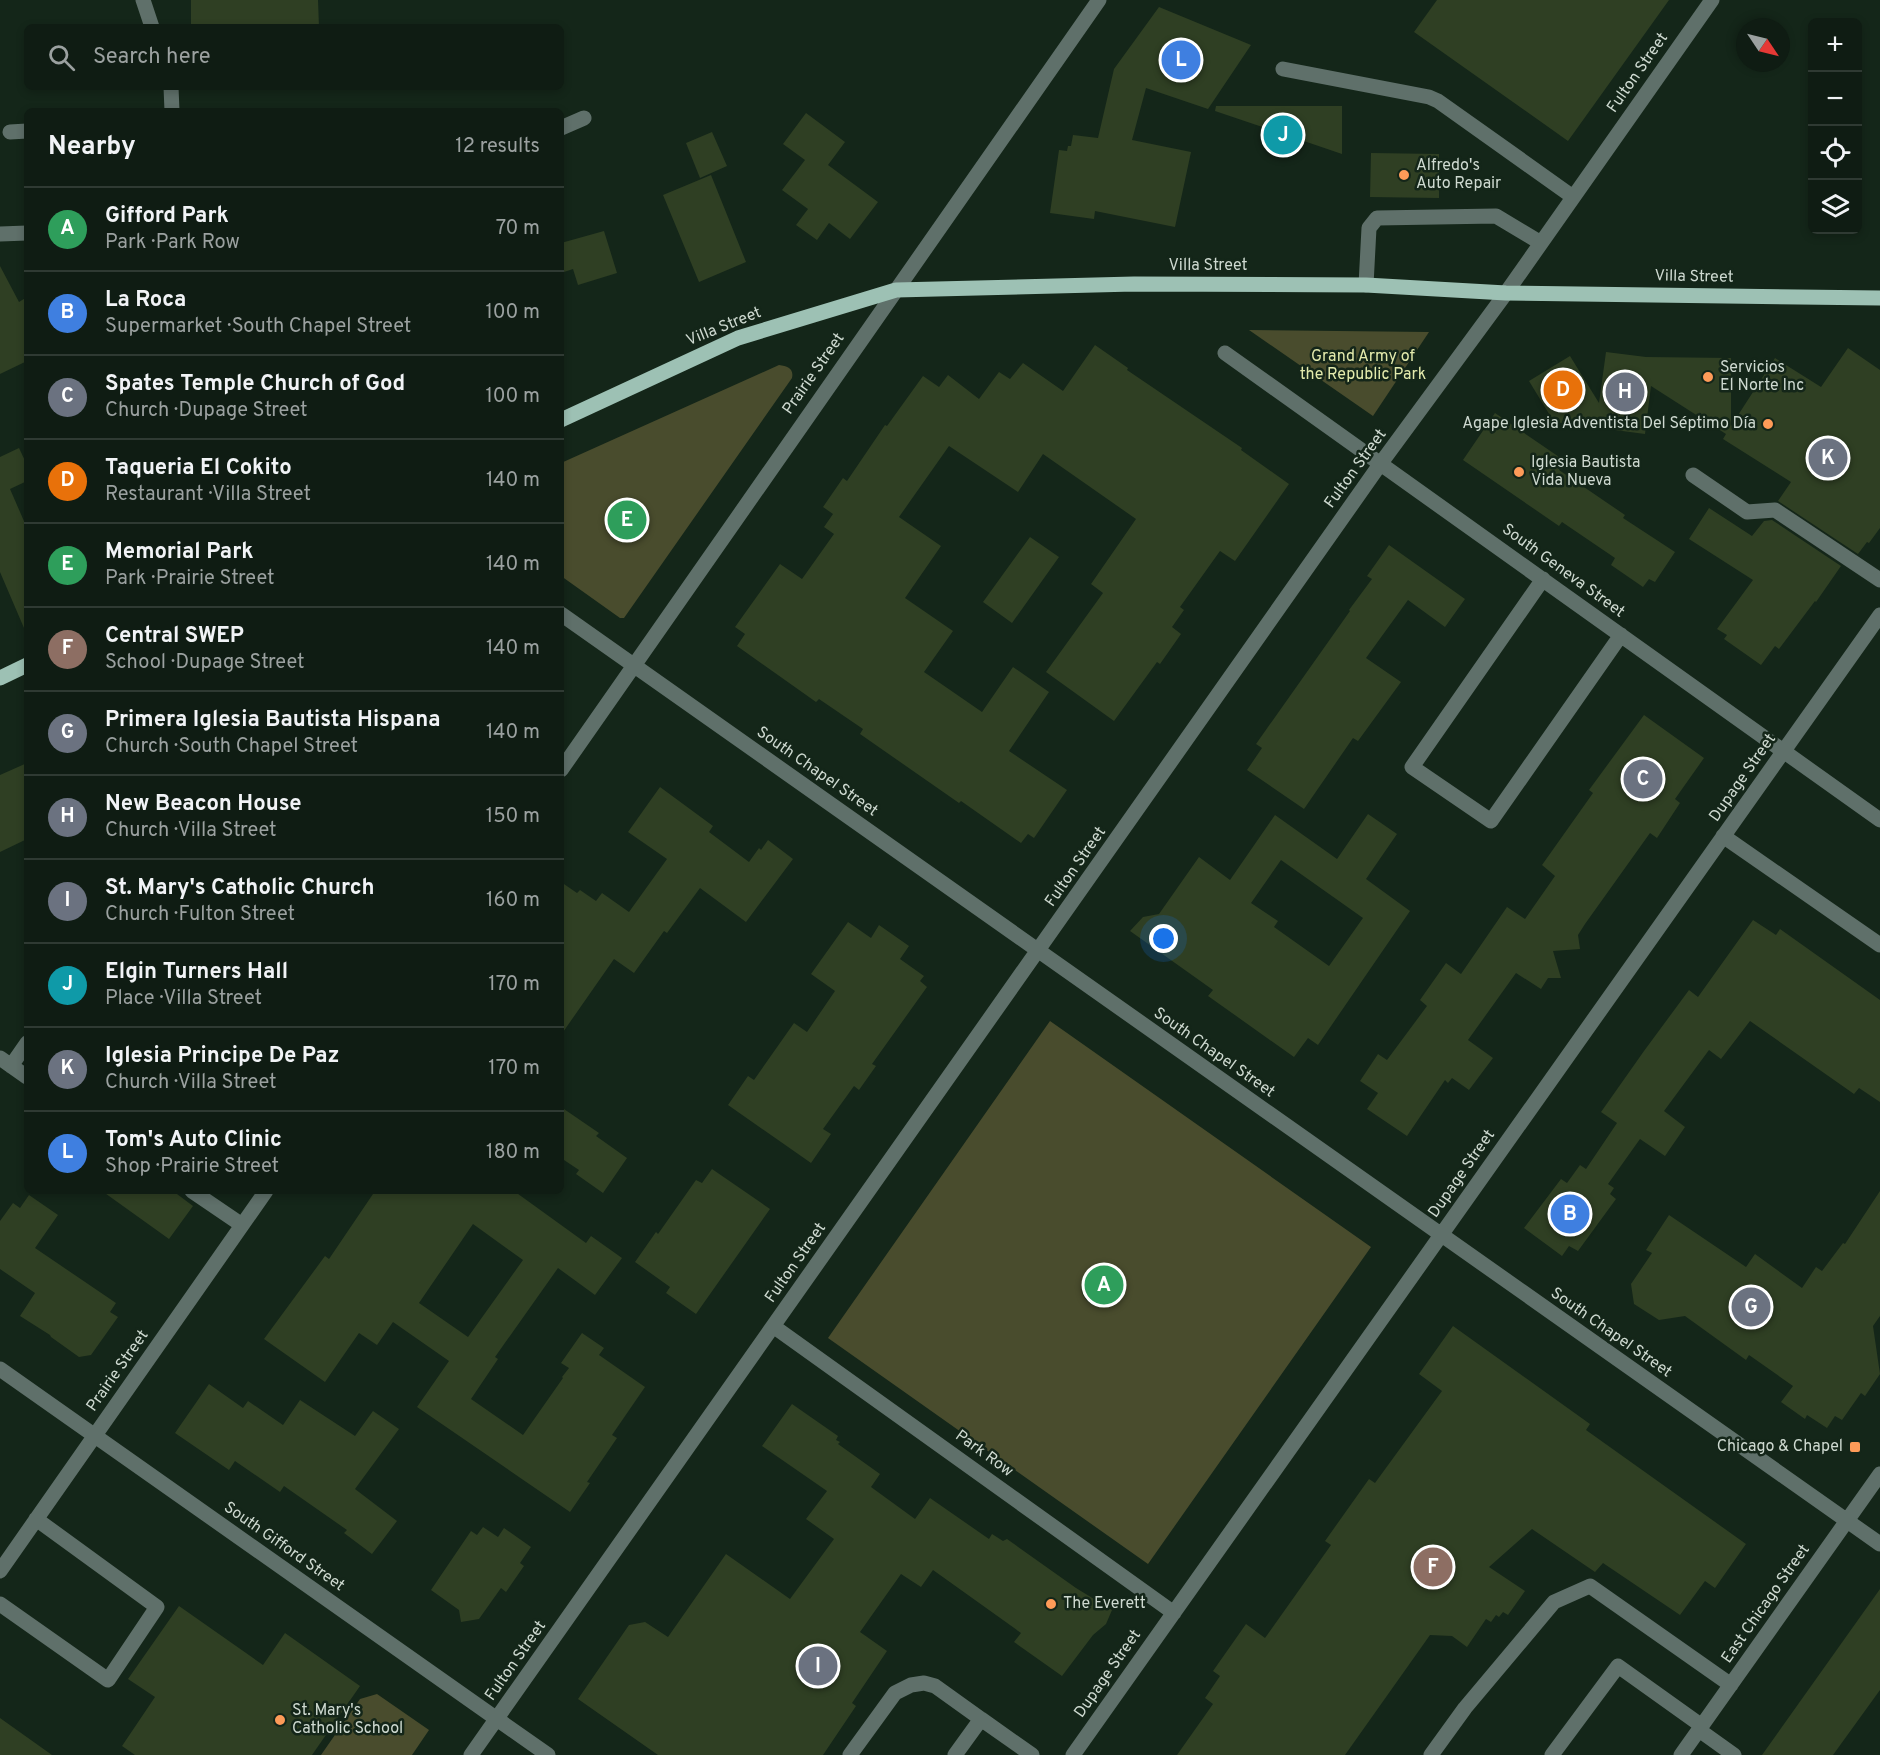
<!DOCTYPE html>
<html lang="en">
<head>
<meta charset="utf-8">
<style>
  body { margin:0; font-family:Overpass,sans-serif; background:#18251c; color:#f1f3f6 }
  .controls { position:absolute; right:18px; top:18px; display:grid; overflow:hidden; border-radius:9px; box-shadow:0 3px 9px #0003 }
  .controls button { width:54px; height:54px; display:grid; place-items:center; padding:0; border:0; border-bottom:2px solid #2f3a33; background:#0f1c13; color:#f1f3f6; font:30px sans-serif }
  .compass { position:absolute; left:1736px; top:18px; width:54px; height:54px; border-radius:50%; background:#0f1c13; box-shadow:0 3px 9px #0003; rotate:125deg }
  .you { position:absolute; left:1164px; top:939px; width:21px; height:21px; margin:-15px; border:4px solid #fff; border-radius:50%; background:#1a73e8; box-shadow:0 0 0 9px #1a73e833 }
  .badge { display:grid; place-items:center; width:39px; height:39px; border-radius:50%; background:#db2777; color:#fff; font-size:20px; font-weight:700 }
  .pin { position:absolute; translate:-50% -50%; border:3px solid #fff; box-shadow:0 2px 6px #0006 }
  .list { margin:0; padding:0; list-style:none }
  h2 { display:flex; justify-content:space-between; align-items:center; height:78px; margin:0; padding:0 24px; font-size:26px }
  h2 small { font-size:20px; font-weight:400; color:#9ba1a0 }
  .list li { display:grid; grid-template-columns:39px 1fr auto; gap:18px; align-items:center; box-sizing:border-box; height:84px; padding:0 24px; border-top:2px solid #2f3a33 }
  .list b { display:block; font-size:22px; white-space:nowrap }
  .list p { margin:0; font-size:20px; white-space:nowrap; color:#9ba1a0 }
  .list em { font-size:20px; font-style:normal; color:#9ba1a0 }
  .icon { flex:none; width:33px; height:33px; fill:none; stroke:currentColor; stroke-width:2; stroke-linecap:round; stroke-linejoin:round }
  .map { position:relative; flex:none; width:1880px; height:1755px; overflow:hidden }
  .search { position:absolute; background:#0f1c13; box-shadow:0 3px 9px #0003; left:24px; top:24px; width:540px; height:66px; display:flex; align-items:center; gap:15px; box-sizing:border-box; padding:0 21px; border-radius:9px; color:#9ba1a0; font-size:22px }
  .panel { position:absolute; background:#0f1c13; box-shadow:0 3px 9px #0003; left:24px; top:108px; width:540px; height:1086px; border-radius:9px }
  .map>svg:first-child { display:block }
  .green { fill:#494c2d }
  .building { fill:#2f3f23; fill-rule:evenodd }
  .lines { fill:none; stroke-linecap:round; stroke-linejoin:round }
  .minor { stroke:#5f706a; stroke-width:15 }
  .major { stroke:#9dc1b4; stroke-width:15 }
  .poi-dot { fill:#fe9b58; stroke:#142619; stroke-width:2 }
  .labels { text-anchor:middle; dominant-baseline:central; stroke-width:5; stroke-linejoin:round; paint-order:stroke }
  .street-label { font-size:16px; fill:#ced9d0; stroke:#142619 }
  .poi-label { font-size:16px; fill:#ced9d0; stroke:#142619; text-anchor:start }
  .park-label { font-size:16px; fill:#e3eaac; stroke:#142619 }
</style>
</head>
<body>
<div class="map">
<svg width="1880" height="1755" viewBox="0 0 1880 1755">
  <rect width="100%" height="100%" fill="#142619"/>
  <path class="green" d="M1249,330L1429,332L1373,416Z
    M779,365C788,366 794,369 792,378L624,618H620L561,576V463Z
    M1050,1021L1371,1247L1148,1564L828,1338Z
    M377,1694L429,1730L412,1755H321L360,1699Z"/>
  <path class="building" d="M191,0H318L319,27H191Z
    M1437,0H1669L1568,141L1414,32Z
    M1159,7L1251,45L1208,109L1146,88L1132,140L1191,152L1175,227L1095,211L1094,219L1050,213L1059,150L1067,151L1068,146H1071L1073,135L1098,138L1114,69Z
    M1216,106H1342V154L1215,111Z
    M806,113L845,142L828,165L878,202L850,239L829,223L817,240L796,225L808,209L782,190L805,160L783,144Z
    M712,132L727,166L700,178L686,143Z
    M1371,153L1439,154V198L1370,197Z
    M711,175L746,262L699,282L663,195Z
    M604,231L617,273L578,285L573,269L561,273V243Z
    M0,266L19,302L27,297V361L0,374Z
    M1095,345L1128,368L1127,370L1242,448L1241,450L1289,484L1235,561L1220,551L1180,607L1184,610L1172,627L1181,634L1160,664L1157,662L1114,721L1046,672L1103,593L1091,584L1136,519L1043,454L1018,492L949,446L899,517L941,546L905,598L953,631L924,672L982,712L1013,667L1049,692L1009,751L1067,790L1034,838L1028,834L1021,843L961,801L959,803L860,734L863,729L819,699L816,702L737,646L745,634L735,627L780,564L802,579L834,534L824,527L833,514L823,507L843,478L847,481L885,425L887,426L923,376L939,387L948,375L979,399L999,372L1010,379L1023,363L1063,391Z
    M1848,348L1880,370V528L1869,543L1867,542L1858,554L1778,501L1791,482L1723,439L1726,434L1651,386L1645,434L1554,422L1529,381L1570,356L1599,403L1606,352L1646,357L1731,358V426L1775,358L1821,387Z
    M1495,413L1565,461L1559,470L1625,515L1623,518L1675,552L1655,582L1649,579L1643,587L1611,565L1615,558L1562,522L1559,526L1463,460Z
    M19,448L27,465V481L10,489L27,528V635L0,572V457Z
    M1709,508L1752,536L1764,521L1772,520L1841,566L1816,602L1815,601L1779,649L1775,646L1761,665L1724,639L1727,635L1717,629L1753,580L1689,539Z
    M1030,537L1059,557L1012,623L983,602Z
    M1389,545L1465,599L1445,627L1408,600L1366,658L1401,682L1358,741L1353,738L1304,809L1247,770L1262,748L1256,744L1350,611L1349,610L1372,579L1367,576Z
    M1644,715L1704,758L1675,799L1680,803L1657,838L1650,833L1585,924L1578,935L1580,949L1553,951L1561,978H1548L1541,989L1516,973L1468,1040L1493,1058L1469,1090L1452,1078L1448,1083L1445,1080L1407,1136L1367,1109L1378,1093L1360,1081L1378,1054L1387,1060L1427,1006L1420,1000L1446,963L1461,974L1507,907L1525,919L1555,876L1542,865L1593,793L1589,790Z
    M27,763V839L0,852V775Z
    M660,787L713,826L709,832L749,862L759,848L761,850L768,840L793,859L746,922L700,888L667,933L664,931L634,973L614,959L561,1035V882L577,893L580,890L596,901L602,893L629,912L667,859L628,832Z
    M1368,814L1397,834L1366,879L1410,911L1318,1045L1308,1038L1294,1057L1208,996L1213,990L1130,931L1143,917L1159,914L1199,857L1230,880L1275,815L1337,859ZM1281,860L1363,918L1329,966L1274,927L1278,921L1251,903Z
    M1753,920L1776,935L1780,929L1880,1000V1102L1859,1088L1854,1094L1750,1021L1721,1059L1709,1050L1664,1111L1685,1127L1665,1156L1640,1139L1608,1184L1614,1188L1610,1194L1616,1199L1578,1251L1569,1246L1562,1256L1524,1228L1561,1179L1567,1183L1580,1165L1586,1169L1617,1123L1601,1112L1644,1051L1689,990L1698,997Z
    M848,922L871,938L879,925L909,946L900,959L924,976L920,981L927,987L872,1064L876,1066L859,1090L854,1086L823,1129L831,1134L811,1163L728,1105L748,1076L754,1080L794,1023L807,1032L835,991L811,974Z
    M561,1107L599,1133L596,1136L627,1158L603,1193L576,1174L579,1170L561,1158Z
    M712,1169L770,1209L696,1314L666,1293L670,1287L635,1262L656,1232L658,1234L696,1180L702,1183Z
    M102,1191H173L193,1206L169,1239Z
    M375,1191H514L586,1243L591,1236L622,1258L595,1295L558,1268L495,1357L498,1359L471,1399L523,1435L563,1378L562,1377L569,1368L561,1363L582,1333L604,1348L599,1355L645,1387L612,1435L617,1438L587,1482L590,1483L570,1512L417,1407L449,1361L393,1322L377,1345L359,1333L325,1382L264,1339L325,1256L329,1259ZM473,1224L523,1260L468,1337L419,1303Z
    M1880,1191V1316L1873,1326L1880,1374L1865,1396L1861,1393L1842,1420L1835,1416L1827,1428L1807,1415L1805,1419L1781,1402L1793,1386L1749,1355L1746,1360L1685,1316L1659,1320L1634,1304L1631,1284L1652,1253L1646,1250L1669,1215L1746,1267L1755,1254L1802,1288L1816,1267L1822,1271L1843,1243L1845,1244Z
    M29,1195L58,1215L35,1248L116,1303L110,1312L118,1317L91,1355L79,1357L51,1337L50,1335L20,1316L35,1293L0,1269V1221L13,1203L20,1208Z
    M1081 1287a19 19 0 1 1 38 0a19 19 0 1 1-38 0Z
    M1453,1326L1590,1424L1586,1430L1746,1544L1715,1588L1705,1581L1680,1615L1603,1563L1595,1572L1532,1529L1489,1567L1525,1591L1508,1615L1503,1612L1499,1617L1496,1615L1491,1622L1486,1619L1467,1647L1452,1636L1430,1635L1345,1755H1177L1213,1704L1205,1698L1220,1676L1213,1671L1246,1624L1265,1638L1331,1545L1325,1541L1369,1479L1375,1483L1442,1391L1419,1374Z
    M209,1384L243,1408L248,1401L283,1425L300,1400L355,1436L373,1411L399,1429L355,1489L397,1521L372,1554L344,1533L347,1530L284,1486L280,1492L235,1461L229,1470L175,1433Z
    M792,1404L838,1436L836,1440L840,1442L838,1444L880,1474L871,1487L915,1519L930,1498L989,1539L992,1534L1003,1541L1007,1539L1076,1588L1112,1610L1106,1624L1093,1635L1062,1676L1014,1642L1021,1633L933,1570L921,1587L901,1574L860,1632L887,1651L852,1703L856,1706L823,1755H658L578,1699L629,1625L645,1622L668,1637L726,1554L790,1599L834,1539L806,1519L827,1491L762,1446Z
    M483,1527L498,1537L504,1528L531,1547L520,1563L524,1566L506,1592L501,1588L479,1619L461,1622L459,1610L431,1590L471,1531L477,1535Z
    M1880,1589V1690L1833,1755H1762Z
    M179,1606L263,1665L285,1633L360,1686L312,1755H135L122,1746L155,1697L128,1679Z
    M0,1718L52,1755H0Z"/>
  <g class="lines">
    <path class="minor" d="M143,0L152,27
      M1283,69L1429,97L1438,101L1573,197
      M171,87L172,111
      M561,128L584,118
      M10,132L27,131
      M0,234L27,233
      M1366,285L1369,228L1377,218L1496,216L1541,243
      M1225,353L1880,820
      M1693,475L1747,512L1775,510L1880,580
      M1543,579L1412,767L1491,821L1621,635
      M561,614L1880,1544
      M561,770L1099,0
      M1723,836L1880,945
      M0,1058L27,1077
      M11,1066L27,1043
      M192,1191L242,1225
      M773,1326L1174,1613
      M0,1369L548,1755
      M0,1571L266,1191
      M0,1604L108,1680L157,1607L36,1519
      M981,1719L1032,1755
      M1699,1730L1734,1755
      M471,1755L1381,463L1506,293L1712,0
      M850,1755L895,1693L911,1685L924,1683L935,1686L981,1719L955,1755
      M1073,1755L1880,615
      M1431,1755L1465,1708L1554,1602L1590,1586L1731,1685
      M1552,1755L1618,1666L1702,1726
      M1681,1755L1880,1474"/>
    <path class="major" d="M561,420L738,338L896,290L1134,284L1366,285L1506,293L1880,298
      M0,678L27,665"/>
  </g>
  <g class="poi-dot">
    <circle cx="1404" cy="175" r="6"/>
    <circle cx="1708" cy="377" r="6"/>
    <circle cx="1768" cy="424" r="6"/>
    <circle cx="1519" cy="472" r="6"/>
    <rect x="1849" y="1441" width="12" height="12" rx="3"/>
    <circle cx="1051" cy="1604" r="6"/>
    <circle cx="280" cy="1720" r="6"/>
  </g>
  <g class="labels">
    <g class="street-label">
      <text transform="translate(1638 73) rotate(-55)">Fulton Street</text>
      <text x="1208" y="266">Villa Street</text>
      <text transform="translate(1694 277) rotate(1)">Villa Street</text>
      <text transform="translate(724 327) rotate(-22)">Villa Street</text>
      <text transform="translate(814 374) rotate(-55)">Prairie Street</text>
      <text transform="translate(1356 469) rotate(-54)">Fulton Street</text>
      <text transform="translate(1563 571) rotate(36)">South Geneva Street</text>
      <text transform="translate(817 772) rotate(35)">South Chapel Street</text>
      <text transform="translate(1743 778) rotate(-55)">Dupage Street</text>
      <text transform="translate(1076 867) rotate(-55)">Fulton Street</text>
      <text transform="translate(1214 1053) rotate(35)">South Chapel Street</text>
      <text transform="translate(1462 1174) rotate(-55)">Dupage Street</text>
      <text transform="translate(796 1263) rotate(-55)">Fulton Street</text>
      <text transform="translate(1611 1333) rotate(35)">South Chapel Street</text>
      <text transform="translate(118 1371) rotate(-55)">Prairie Street</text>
      <text transform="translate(984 1454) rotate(36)">Park Row</text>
      <text transform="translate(284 1547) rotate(35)">South Gifford Street</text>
      <text transform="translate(1766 1604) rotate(-55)">East Chicago Street</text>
      <text transform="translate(516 1661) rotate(-55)">Fulton Street</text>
      <text transform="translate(1108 1674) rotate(-55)">Dupage Street</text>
    </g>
    <g class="poi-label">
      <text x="1416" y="166">Alfredo's<tspan x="1416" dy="18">Auto Repair</tspan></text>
      <text x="1720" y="368">Servicios<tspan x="1720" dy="18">El Norte Inc</tspan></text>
      <text x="1756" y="424" text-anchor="end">Agape Iglesia Adventista Del Séptimo Día</text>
      <text x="1531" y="463">Iglesia Bautista<tspan x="1531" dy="18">Vida Nueva</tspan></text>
      <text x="1843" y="1447" text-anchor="end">Chicago &amp; Chapel</text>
      <text x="1063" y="1604">The Everett</text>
      <text x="292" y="1711">St. Mary's<tspan x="292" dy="18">Catholic School</tspan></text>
    </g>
    <g class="park-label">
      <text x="1363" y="357">Grand Army of<tspan x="1363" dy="18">the Republic Park</tspan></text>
    </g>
  </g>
</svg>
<div class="controls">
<button>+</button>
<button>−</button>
<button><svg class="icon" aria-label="locate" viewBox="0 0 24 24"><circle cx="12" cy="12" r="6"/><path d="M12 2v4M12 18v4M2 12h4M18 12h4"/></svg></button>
<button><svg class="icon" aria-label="layers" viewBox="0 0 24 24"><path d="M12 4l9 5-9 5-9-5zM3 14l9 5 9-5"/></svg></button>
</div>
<svg class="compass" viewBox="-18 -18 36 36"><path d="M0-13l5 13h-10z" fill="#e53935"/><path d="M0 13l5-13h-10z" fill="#9ba1a0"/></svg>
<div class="you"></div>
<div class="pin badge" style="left:1104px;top:1285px;background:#2e9e5b">A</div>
<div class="pin badge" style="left:1570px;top:1214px;background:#3f7fe0">B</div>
<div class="pin badge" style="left:1643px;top:779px;background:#6b7280">C</div>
<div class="pin badge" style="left:1563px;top:390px;background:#e8710a">D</div>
<div class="pin badge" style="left:627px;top:520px;background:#2e9e5b">E</div>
<div class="pin badge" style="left:1433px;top:1567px;background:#8d6e63">F</div>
<div class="pin badge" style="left:1751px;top:1307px;background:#6b7280">G</div>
<div class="pin badge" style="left:1625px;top:392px;background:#6b7280">H</div>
<div class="pin badge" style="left:818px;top:1666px;background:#6b7280">I</div>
<div class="pin badge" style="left:1283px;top:135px;background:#0f9aa8">J</div>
<div class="pin badge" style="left:1828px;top:458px;background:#6b7280">K</div>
<div class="pin badge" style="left:1181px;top:60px;background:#3f7fe0">L</div>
<div class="search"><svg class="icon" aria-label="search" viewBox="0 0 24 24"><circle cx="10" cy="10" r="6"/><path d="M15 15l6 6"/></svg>Search here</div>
<section class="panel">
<h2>Nearby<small>12 results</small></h2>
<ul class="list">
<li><span class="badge" style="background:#2e9e5b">A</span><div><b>Gifford Park</b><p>Park · Park Row</p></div><em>70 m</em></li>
<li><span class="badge" style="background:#3f7fe0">B</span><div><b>La Roca</b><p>Supermarket · South Chapel Street</p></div><em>100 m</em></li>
<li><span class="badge" style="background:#6b7280">C</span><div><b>Spates Temple Church of God</b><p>Church · Dupage Street</p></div><em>100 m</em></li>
<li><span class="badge" style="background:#e8710a">D</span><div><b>Taqueria El Cokito</b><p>Restaurant · Villa Street</p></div><em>140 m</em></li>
<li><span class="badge" style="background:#2e9e5b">E</span><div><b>Memorial Park</b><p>Park · Prairie Street</p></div><em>140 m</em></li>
<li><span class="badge" style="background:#8d6e63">F</span><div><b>Central SWEP</b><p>School · Dupage Street</p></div><em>140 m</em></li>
<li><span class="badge" style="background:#6b7280">G</span><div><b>Primera Iglesia Bautista Hispana</b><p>Church · South Chapel Street</p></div><em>140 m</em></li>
<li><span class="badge" style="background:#6b7280">H</span><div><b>New Beacon House</b><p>Church · Villa Street</p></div><em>150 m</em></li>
<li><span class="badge" style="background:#6b7280">I</span><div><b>St. Mary's Catholic Church</b><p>Church · Fulton Street</p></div><em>160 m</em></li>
<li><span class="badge" style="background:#0f9aa8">J</span><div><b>Elgin Turners Hall</b><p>Place · Villa Street</p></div><em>170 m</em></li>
<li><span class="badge" style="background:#6b7280">K</span><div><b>Iglesia Principe De Paz</b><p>Church · Villa Street</p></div><em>170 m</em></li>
<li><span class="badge" style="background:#3f7fe0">L</span><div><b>Tom's Auto Clinic</b><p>Shop · Prairie Street</p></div><em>180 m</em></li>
</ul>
</section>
</div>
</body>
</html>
